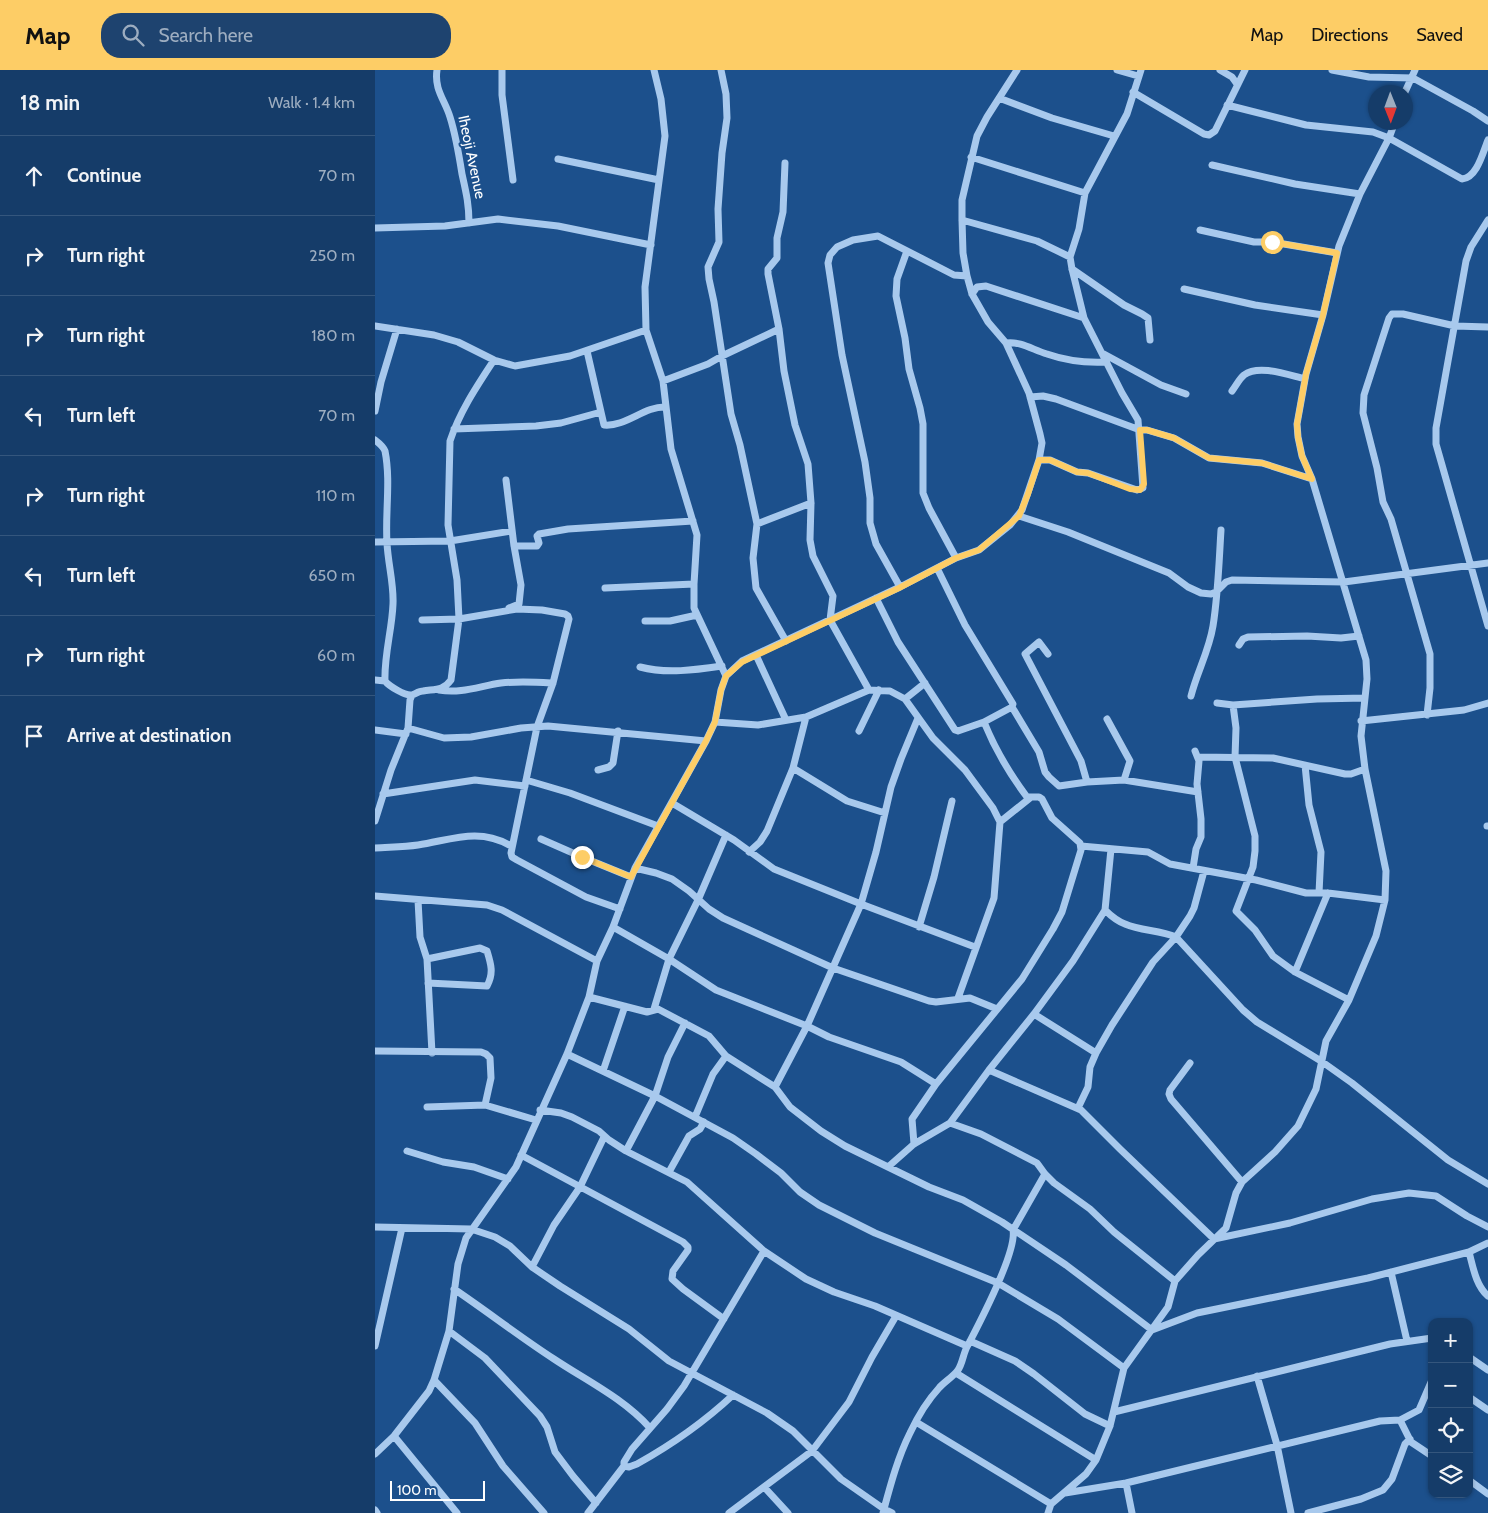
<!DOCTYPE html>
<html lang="en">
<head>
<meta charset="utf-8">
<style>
  body { margin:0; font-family:Cabin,sans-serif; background:#1e436f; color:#f1f3f6 }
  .controls { position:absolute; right:15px; bottom:15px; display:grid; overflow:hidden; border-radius:10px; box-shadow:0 1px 4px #0004 }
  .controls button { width:45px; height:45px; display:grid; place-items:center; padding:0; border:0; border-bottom:1px solid #34567d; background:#153c69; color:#f1f3f6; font:25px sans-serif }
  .compass { position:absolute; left:993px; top:15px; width:45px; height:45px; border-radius:50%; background:#153c69; box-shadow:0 1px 4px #0004; rotate:179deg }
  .scale { position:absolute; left:15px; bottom:12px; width:95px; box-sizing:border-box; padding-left:5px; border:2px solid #fff; border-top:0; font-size:14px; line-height:18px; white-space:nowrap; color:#fff; -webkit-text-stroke:4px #1c508c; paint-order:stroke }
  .stop { position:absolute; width:15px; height:15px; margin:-11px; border:4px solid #fdcd66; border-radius:50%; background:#fff }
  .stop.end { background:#fdcd66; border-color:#fff; box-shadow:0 1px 5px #0008 }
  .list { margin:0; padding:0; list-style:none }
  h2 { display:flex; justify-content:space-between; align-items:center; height:65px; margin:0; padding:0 20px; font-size:21px }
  h2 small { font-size:16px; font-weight:400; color:#9dadc0 }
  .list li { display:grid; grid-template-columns:32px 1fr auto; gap:15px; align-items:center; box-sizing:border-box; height:80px; padding:0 20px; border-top:1px solid #34567d }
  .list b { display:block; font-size:19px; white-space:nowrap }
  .list em { font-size:16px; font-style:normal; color:#9dadc0 }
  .icon { flex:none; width:28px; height:28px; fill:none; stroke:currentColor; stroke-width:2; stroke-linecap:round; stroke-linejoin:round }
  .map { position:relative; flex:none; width:1113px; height:1443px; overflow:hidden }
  header { display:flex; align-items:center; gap:30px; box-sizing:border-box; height:70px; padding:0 25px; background:#fdcd66; color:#111 }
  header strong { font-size:24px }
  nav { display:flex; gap:28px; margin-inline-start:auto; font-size:18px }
  .search { width:350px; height:45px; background:#1e436f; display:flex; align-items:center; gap:12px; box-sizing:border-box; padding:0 18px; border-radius:20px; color:#9dadc0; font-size:19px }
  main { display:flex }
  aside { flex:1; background:#153c69 }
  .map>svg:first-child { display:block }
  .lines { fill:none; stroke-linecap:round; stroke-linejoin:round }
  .minor { stroke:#a8c9ed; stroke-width:7 }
  .route { stroke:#fdcd66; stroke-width:6 }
  .labels { text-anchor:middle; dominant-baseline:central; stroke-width:4; stroke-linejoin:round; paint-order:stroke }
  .street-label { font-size:15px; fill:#fff; stroke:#1c508c }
</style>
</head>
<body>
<header>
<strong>Map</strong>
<div class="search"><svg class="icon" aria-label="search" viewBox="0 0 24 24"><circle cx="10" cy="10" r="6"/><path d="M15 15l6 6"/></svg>Search here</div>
<nav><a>Map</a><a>Directions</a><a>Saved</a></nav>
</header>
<main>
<aside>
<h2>18 min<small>Walk · 1.4 km</small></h2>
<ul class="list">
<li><svg class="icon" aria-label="ahead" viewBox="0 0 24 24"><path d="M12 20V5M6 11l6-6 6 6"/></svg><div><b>Continue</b></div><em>70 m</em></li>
<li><svg class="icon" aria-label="right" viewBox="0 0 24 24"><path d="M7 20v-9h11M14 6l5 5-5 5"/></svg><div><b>Turn right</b></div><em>250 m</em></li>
<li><svg class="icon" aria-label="right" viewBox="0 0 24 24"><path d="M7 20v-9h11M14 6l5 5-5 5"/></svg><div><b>Turn right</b></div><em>180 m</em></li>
<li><svg class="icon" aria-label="left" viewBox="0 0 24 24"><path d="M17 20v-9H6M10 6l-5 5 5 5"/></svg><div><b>Turn left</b></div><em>70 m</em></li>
<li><svg class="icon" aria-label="right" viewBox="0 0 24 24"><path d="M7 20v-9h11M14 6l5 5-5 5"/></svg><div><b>Turn right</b></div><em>110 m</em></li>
<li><svg class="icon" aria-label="left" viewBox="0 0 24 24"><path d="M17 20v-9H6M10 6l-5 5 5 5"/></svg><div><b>Turn left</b></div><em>650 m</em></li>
<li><svg class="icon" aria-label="right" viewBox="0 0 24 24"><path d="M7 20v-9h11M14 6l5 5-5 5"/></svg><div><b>Turn right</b></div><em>60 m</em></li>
<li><svg class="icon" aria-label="arrive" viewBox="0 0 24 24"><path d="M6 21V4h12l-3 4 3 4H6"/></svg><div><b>Arrive at destination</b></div></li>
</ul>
</aside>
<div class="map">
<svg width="1113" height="1443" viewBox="0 0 1113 1443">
  <rect width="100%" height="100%" fill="#1c508c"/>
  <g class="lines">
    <path class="minor" d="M62,0C59,20 70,30 75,47C81,66 84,85 87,104C91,122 94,134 94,153
      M127,0V25L138,110
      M279,0L286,29L290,66L270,217L271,260L288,311L296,379L322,465L319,514V538L351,606
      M346,0L351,24L352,48L347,83L343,139L344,172L333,197L334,209L339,232L356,344L365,375L382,454L378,488L381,518L411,571
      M742,0L763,6
      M845,0L857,7L862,14
      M957,0L994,7L1038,8L1098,41L1113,51
      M758,22L829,64L834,65L840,61L870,0
      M1030,22L1040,0
      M624,28L677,48L739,66
      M852,35L931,55L998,62L1014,68L1087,109C1102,108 1108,82 1113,70
      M596,87L710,123
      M183,89L284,110
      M410,93L408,142L402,168V188L393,199V204L404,259L409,301L420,355L433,394L436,433L435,470L438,486L458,526L455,550L494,620
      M837,95L920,114L985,124
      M587,150L662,171L695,187
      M1113,150L1096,177L1091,191L1061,358V374L1113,556
      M0,158L70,156L123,149L183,156L276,175
      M825,160L879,172H897L962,183
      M532,181L522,209L521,226L530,268L534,299L545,338L548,354V423L554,438L581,488
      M697,199L749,235L767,244L773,248L775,270
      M809,219L880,235L948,245
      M597,224L602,217L611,216L709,248
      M0,256L59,265L83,272L119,290L140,296L195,286L271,260
      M631,273C646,271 658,280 672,284C692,291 710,293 731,292
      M212,281L229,355C251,357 269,336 291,337
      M727,283L786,315L811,324
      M288,311L333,294L347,286L404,259
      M857,321C861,316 864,309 869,305C884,294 913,305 930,309
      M655,327L668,326L681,329L765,360H772L799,368L834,388L887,393L937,409
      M0,341L6,312L22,259
      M79,359L161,356L186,353L226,342
      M0,370C4,373 8,376 10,381C16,411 10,443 12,473C13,494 19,514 18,534C17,560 9,585 10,611C14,616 30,626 37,625C40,624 44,621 48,621C60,619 68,621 76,610L84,549L82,510L73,455L75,371C85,341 102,316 119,290
      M664,390H675L702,402L713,403L762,420L768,418L763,350L747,323L709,248L697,199L695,187L704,159L710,123L752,44L766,0
      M131,410L139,476L146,515L144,534L134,538
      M644,446L693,462L794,503L813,517L826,523L836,524L841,522L851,512L857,510L969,512L1113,493
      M382,454L436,433
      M0,472L75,471L137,461
      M139,476H162L164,473L162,466L164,464L193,459L318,451
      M525,517L501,474L495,453V428L490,392L467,285L453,193L455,185L462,177L478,170L503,166L579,205L592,206
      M230,518L319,514
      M501,528L523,572L580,660L583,661L609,652L637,637L638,634L590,555L562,498
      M47,550L84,549L142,539L167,540L190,544L193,546L194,549L178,613L162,657L136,783L137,787L142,790L211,827L245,839
      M270,551H295L322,545
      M864,575L868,569L873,567L932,566L966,568L984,566
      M673,584L664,572L650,584L706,691L712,712
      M381,585L411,650
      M265,597C291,604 320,600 347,596
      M0,610L10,611
      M64,620C86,624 105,616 126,613C144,611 160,612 178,613
      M816,626C822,602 834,581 838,556C843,525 844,492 846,460
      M530,629L550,613
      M842,633L858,635L942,629L990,628
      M858,635L861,658L860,687L880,766V781L878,797L861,841L880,860L898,886L920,902L974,930
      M637,637L664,682L670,702L674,707L684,716L712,712L749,710L823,722
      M1052,645L1055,618V584L1016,449L1008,432L1002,398L988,343L989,325L1014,248L1017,244H1028L1080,256L1113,257
      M732,649L755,691L749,710
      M986,651L1089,640L1113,633
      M340,652L383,655L431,647L494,620L515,621L530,629L558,668L590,700L618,738L625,752L619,828L583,928
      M33,658L69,668L96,667L146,658L173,656L331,671
      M0,660L31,664
      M484,661L504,620
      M823,687L898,688L970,704H976L990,699
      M930,695L934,735L946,782L944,823
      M418,698L472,731L510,743
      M223,700L234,697L238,693L243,661
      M151,710L195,723L283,756
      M8,724L100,710L150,716
      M297,733L359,770L399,799L486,834L600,877
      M0,751L16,700L33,658L35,630L37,625
      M625,752L655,728
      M1112,756H1113
      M166,769L207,787L256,807
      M706,776L773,782L795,794L881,810L931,823H953L1010,830
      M0,778C14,777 29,777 43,775C76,770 104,757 136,776
      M374,782L385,772L392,761L418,698L431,647
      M260,798L281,803L297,809L314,821L334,839L348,848L458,898L554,931L561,932L595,928L622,939
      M818,798L821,779L826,767V749L822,714L824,691L820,681
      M0,826L112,835L127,840L222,891
      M43,830L45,867L52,889L57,983
      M730,840C736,846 742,851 750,854C766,861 784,860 801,867L868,940L882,952L946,991L977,1013L1073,1090L1113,1114
      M238,857L294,889L341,920L432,956L454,967L526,992L561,1014L647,909L678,859L687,842L706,780L705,773L677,748L667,729L664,727H652C634,703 620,679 609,652
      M544,857L559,807L577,731
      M52,889L105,878L112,881C116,894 119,903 112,916L53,913
      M920,902L953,823
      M214,927L272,942L283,939L334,966L351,986L400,1017L415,1037L446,1061L470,1076L554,1117L588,1130L627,1152L691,1195L777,1260L822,1243L993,1208L1094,1182L1113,1173
      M279,939L294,889L323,830L351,765
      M659,944L721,983
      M0,981L106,982L111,984L115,988L116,1008L110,1035
      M192,984L280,1026L358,1068L381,1084L406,1103L425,1122L444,1135L500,1163L623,1213L683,1249L749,1298
      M815,993L795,1020L794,1024L796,1029L867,1112
      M614,1000L706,1040L745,1079L839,1169L915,1153L997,1129L1034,1123L1061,1126L1092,1146L1113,1157
      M228,1001L250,936
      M400,1017L432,956L486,834L501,782L516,717L526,689L543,648
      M52,1037L110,1035L161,1050
      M703,1038L713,1017L715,997L721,983L737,955L778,892L801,867L815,846L819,838L829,801
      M165,1040L186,1043L197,1047L224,1061L234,1070L251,1081L312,1112L389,1181L431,1209L459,1222L500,1236L592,1276
      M320,1047L338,1004L351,986
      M575,1053L606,1064L662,1093L670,1104L679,1113L715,1139L739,1162L800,1211
      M539,1074L537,1049L561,1014
      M32,1081L68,1092L99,1097L133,1109
      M251,1081L280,1026L293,987L310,953
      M146,1085L308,1172L313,1177V1180L298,1201L297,1209L308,1219L349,1249
      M513,1097L539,1074L575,1053L614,1000L659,944L698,891L730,840L736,779
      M294,1102L314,1066L325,1059L329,1052
      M0,1157L96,1159L120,1167L135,1176L157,1197L185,1216L254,1259L294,1291L392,1343L418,1361L466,1409L509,1439L508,1443
      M1094,1182C1098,1197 1101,1216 1113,1226
      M157,1197L179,1155L205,1117L229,1067
      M1016,1202L1032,1271
      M79,1219C113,1242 145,1267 179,1289C212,1311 248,1328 275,1358
      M74,1261L110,1288L165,1346L172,1357L180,1382L198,1406L221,1433
      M595,1271L640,1291L659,1304L710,1344L735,1356
      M0,1276L27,1158
      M1094,1287L1113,1300
      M581,1303L721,1390
      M882,1306L902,1375L916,1443
      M59,1310L100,1353L128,1396L169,1443
      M1094,1327L1113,1340
      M739,1342L1015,1274L1057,1268
      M1025,1350L1036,1372L1057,1386
      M541,1352L676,1434
      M19,1366L82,1443
      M0,1384L19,1366L54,1321L59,1310L74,1261L83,1194L91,1168L141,1097L192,984L214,927L222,891L238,857L260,798L331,671L340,652L346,620L351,606L367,591L525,517L581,488L604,480L635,455L647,440L664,390L667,373L665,364L654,323L631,273L613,252L597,224L592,206L588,183L587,150V130L602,66L612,47L642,0
      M249,1396L254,1397L262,1394C298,1374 328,1353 358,1325
      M1094,1410L1113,1424
      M751,1413L757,1443
      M390,1418L413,1443
      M690,1423L751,1413L1005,1351L1025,1350L1044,1340L1057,1310
      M0,1440L2,1443
      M213,1443L249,1396V1392L257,1379L292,1339L309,1316L389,1181
      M354,1443L437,1381L474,1332L497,1287L521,1246
      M517,1443L509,1439C516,1413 523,1387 535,1363C542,1348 552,1331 564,1318C569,1312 578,1307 583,1300C588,1293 588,1283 593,1275C604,1254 642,1181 638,1160L670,1104
      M673,1443L676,1434L711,1404L721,1390L735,1356L749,1298L793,1237L800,1211L823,1185L851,1158L861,1123L867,1112L900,1082L923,1056L941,1019L951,971L974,930L1001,866L1010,830L1011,801L990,699L986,666L992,609L991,590L937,409L927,386L923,367L922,354L931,304L948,245L964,176L985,124L1014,68L1020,52
      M933,1443L986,1429L1008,1420L1017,1409L1030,1374L1035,1369"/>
  </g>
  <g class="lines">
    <path class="route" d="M207,787L256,807L331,671L340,652L346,620L351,606L367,592L524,518L581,488L604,480L644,446L653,424L664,390H675L702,402L713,403L755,419L765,420L769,414L765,360H772L799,368L834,388L887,393L937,409L927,386L923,367L922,354L931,304L948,245L962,183L897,172"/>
  </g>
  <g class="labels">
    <g class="street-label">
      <text transform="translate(97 87) rotate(78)">Iheoji Avenue</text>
    </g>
  </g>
</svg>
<div class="controls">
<button>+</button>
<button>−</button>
<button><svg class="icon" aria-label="locate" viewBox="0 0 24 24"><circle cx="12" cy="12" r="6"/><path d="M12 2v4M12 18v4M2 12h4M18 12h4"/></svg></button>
<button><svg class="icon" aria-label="layers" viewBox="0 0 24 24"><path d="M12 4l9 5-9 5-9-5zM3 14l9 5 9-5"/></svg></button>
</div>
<svg class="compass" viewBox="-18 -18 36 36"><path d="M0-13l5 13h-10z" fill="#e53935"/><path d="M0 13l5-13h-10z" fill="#9dadc0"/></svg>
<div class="scale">100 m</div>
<div class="stop" style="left:897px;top:172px"></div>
<div class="stop end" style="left:207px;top:787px"></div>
</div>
</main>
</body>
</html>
